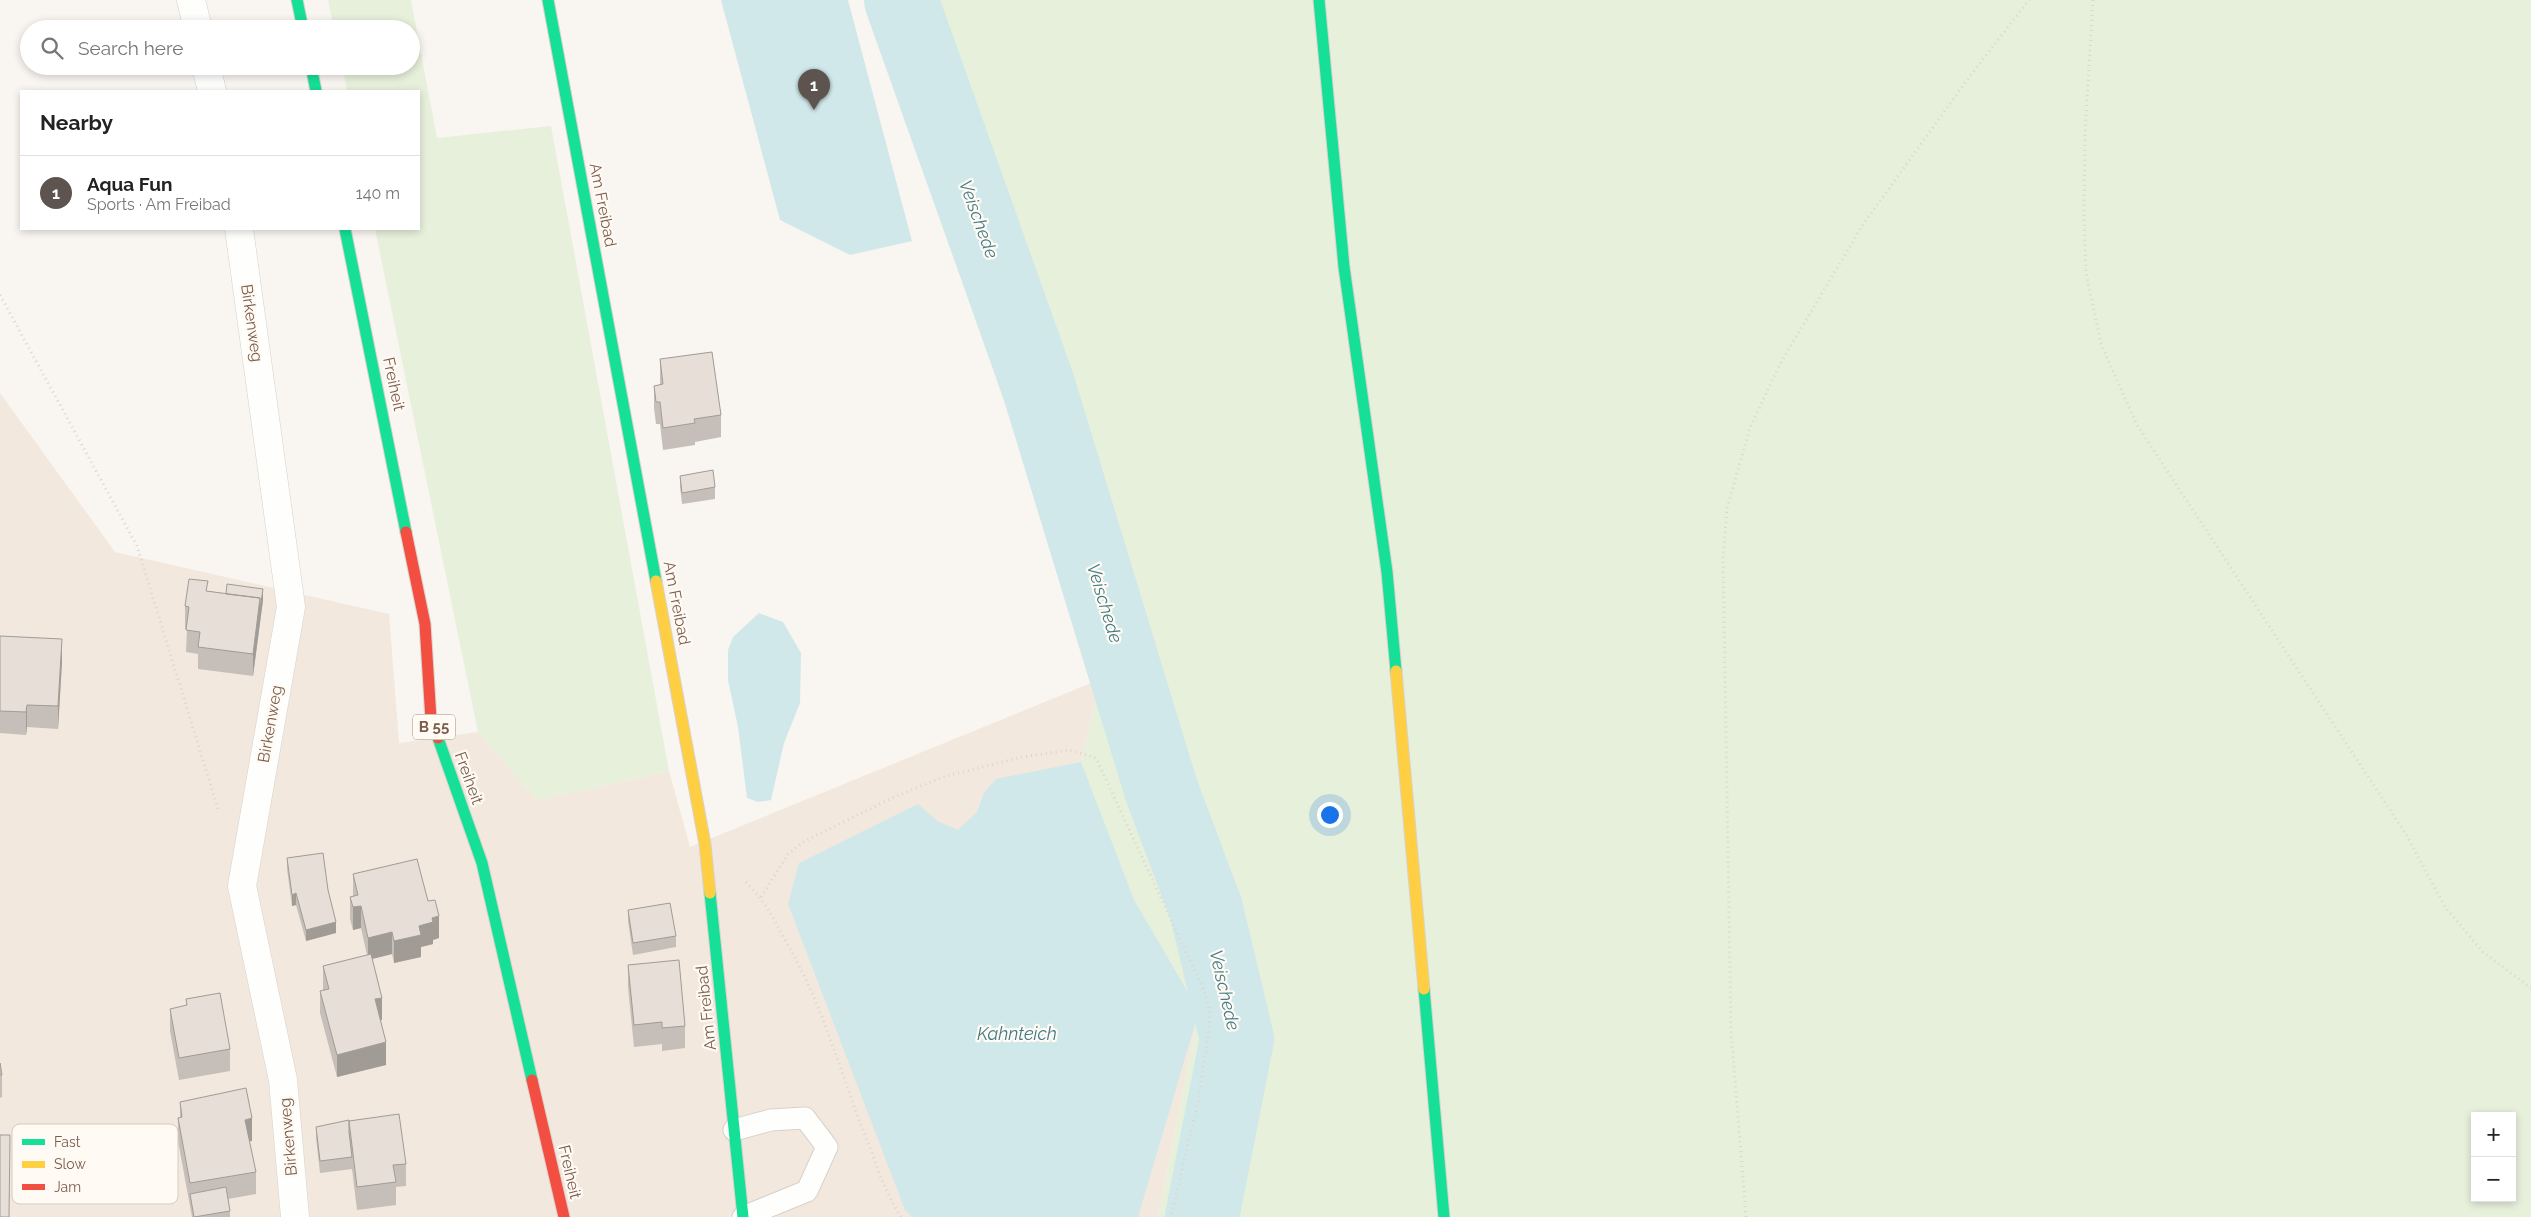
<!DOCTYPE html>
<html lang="en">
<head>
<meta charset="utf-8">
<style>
  body { margin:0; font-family:Raleway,sans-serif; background:#f2f2f2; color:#222 }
  .controls { position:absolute; right:15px; bottom:15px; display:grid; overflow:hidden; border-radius:0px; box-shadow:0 2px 8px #0003 }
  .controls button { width:45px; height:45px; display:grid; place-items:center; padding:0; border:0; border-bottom:1px solid #e0e0e0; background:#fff; color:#222; font:25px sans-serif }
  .you { position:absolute; left:1329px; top:814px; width:18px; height:18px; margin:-12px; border:4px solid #fff; border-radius:50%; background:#1a73e8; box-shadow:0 0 0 8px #1a73e833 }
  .badge { display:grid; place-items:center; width:32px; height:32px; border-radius:50%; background:#5d544f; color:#fff; font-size:16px; font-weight:700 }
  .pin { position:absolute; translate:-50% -41px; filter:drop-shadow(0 1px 2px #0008) }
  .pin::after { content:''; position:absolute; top:26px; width:18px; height:15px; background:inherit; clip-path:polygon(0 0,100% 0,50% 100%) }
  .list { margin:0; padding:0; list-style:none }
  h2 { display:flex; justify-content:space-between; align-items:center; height:65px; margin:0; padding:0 20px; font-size:21px }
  h2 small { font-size:16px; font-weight:400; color:#767676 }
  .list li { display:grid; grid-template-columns:32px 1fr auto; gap:15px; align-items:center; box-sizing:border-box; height:75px; padding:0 20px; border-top:1px solid #e0e0e0 }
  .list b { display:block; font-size:19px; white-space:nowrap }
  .list p { margin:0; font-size:16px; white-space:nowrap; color:#767676 }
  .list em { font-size:16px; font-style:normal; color:#767676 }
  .icon { flex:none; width:28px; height:28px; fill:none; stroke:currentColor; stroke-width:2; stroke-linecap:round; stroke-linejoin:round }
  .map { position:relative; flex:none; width:2531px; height:1217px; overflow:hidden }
  .search { position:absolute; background:#fff; box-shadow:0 2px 8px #0003; left:20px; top:20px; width:400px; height:55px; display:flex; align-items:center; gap:12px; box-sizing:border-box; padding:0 18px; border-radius:28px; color:#767676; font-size:19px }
  .panel { position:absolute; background:#fff; box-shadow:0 2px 8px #0003; left:20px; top:90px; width:400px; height:140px; border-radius:0px }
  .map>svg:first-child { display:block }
  .residential { fill:#f2e8de }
  .green { fill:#e7f0db; fill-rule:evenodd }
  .water { fill:#d0e8ea }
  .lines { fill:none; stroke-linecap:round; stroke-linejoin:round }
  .river { stroke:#d0e8ea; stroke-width:74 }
  .lane-casing { stroke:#d7d1cb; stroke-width:23 }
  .street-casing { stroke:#d7d1cb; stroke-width:29 }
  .fast-casing { stroke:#d9d2cb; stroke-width:13 }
  .slow-casing { stroke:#d9d2cb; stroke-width:13 }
  .jam-casing { stroke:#d9d2cb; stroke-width:13 }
  .path { stroke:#dcd5d0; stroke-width:3; stroke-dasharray:1 4; stroke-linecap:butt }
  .lane { stroke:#fefefd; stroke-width:21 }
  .street { stroke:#fefefd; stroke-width:28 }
  .fast { stroke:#16e098; stroke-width:11 }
  .slow { stroke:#ffcf43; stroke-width:11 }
  .jam { stroke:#f24e42; stroke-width:11 }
  .wall { fill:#c6bfb9 }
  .shaded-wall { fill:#a19b96 }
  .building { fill:#e6ded7; stroke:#a19b96 }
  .labels { text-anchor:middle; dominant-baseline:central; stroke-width:4.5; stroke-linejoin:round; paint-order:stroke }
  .shield { fill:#fffaf3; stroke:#a28b7f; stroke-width:1 }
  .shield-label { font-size:15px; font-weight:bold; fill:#7a5c4d }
  .street-label { font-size:16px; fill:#7a5c4d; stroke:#fffaf3 }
  .water-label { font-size:18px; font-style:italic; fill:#437c86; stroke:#fffaf3 }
  .key { fill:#fffaf3; stroke:#d7cbc1; stroke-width:1 }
  .key-label { font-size:14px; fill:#7a5c4d }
</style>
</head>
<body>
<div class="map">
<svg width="2531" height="1217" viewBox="0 0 2531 1217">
  <rect width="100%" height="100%" fill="#f9f5f0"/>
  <path class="residential" d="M0,393L115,552L389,614L399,743L478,732L537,800L669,771L690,847L1101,679L1081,762L1199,1011L1158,1217H0Z"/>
  <path class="green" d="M328,0H411L437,138L551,126L669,771L537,800L478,732L375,229H419V91H347L342,66H411V29H334Z
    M864,0H2531V1217H1158L1199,1011L1134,900L1081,762L1101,679ZM2475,1116H2512V1198H2475Z"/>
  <path class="water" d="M721,0H848L912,241L850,255L780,220Z
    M759,613L783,622L801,653L800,703L784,743L771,800L758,802L747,798L738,727L728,680V650L733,637Z
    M1081,762L1134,900L1199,1011L1138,1217H913L905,1210L788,904L799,863L918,804L937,821L958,830L977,812L984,793L996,779Z"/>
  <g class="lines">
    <path class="river" d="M901,0L1038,385L1161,789L1206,909L1237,1039L1202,1217"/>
    <g class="lane-casing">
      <path id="lane" d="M734,1130L771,1120L805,1118L827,1147L807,1191L743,1217"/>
    </g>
    <g class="street-casing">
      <path id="street" d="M191,0L198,29
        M206,66L212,91
        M239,229L291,607L242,886L283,1080L295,1217"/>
    </g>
    <g class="fast-casing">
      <path id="fast" d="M297,0L303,29
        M548,0L656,581
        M1319,0L1344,267L1387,572L1396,671
        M311,66L316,91
        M345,229L406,532
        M438,738L482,863L532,1080
        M710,893L743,1217
        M1424,989L1444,1217"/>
    </g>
    <g class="slow-casing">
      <path id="slow" d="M656,581L705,844L710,893
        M1396,671L1424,989"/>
    </g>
    <g class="jam-casing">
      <path id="jam" d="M406,532L425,624L431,720L438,738
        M532,1080L564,1217"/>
    </g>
    <path class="path" d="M2093,0L2085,133L2084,219L2086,273L2101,344L2137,425L2407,836L2445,907L2483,952L2531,988
      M0,295L137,546L218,809
      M746,882C763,899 773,917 784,938C824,1005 841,1077 870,1148C879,1172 887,1196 901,1217
      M761,897L788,854L803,842L890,799L943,777L1022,757L1069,750L1096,758L1205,993L1210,1011L1209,1028L1198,1102L1171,1217
      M1746,1217L1731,1030L1723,558L1727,508L1750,428L1780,364L1862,226L1970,76L2029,0"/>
    <use href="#lane" class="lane"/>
    <use href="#street" class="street"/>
    <use href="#fast" class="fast"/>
    <use href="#slow" class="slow"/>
    <use href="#jam" class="jam"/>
  </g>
  <path class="wall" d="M660,359L721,415V437L695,442V445L663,450L660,424H656L654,408V386L660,385Z
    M680,476L715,487V499L682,504L680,487Z
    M208,591L263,600L253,676L198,669V654L186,652L187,629H185V606Z
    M0,636L62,662L58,729L27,727L26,735L0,733Z
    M287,858L328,890L336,933L306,941L296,905L292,906L287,869Z
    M353,874L428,901L439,938L433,940V944L421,947V957L394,963L392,954L372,959L382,1020H381L386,1065L337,1077L320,1013V991L323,990V966L367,955L361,928L353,930L350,919V897L353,896Z
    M628,910L676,936V947L633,955L628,921Z
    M628,965L685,1026V1048L662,1051V1044L634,1047L628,987Z
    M186,999L230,1049V1071L179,1080L170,1031V1009L186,1006Z
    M0,1063L2,1075V1097L0,1098Z
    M180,1102L252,1141H249L256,1172V1194L228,1199L230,1211V1217H192L178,1141V1118H180Z
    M349,1121L406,1164V1186L396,1187V1205L357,1210L352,1169L320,1173L316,1138V1127Z"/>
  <path class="shaded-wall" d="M263,589V600L253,676V654L260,598Z
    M62,639V662L58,729V706Z
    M27,705V727L26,735V712Z
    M296,893V905L292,906V895Z
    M361,906V928L353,930V907Z
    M439,916V938L433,940V944L421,947V957L394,963V941L432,918Z
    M336,922V933L306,941V930Z
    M392,932V954L368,960V938Z
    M382,998V1020L375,1022V999Z
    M386,1042V1065L337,1077V1055Z
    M252,1118V1141L245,1142V1120Z"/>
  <path class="building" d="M712,352L721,415L694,419L695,423L663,428L660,402H656L654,386L663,384L660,359Z
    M713,470L715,487L682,493L680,476Z
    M189,579L208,581L206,591L260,598L253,654L198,647L200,632L186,630L189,607L185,606Z
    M227,584L263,589L260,609V598L226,594Z
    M0,636L62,639L58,706L27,705L26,712L0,711Z
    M323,853L328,890L336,922L306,930L296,893L292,895L287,858Z
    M417,859L428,901L435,900L439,916L432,918L433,922L419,926L421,935L394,941L392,932L368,938L361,906L353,907L350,897L358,895L353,874Z
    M670,903L676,936L633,943L628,910Z
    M371,954L382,998L375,999L386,1042L337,1055L320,991L329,989L323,966Z
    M679,960L685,1026L662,1028V1022L634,1025L628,965Z
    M220,993L230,1049L179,1058L170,1009L187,1005L186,999Z
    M0,1063L2,1075H0Z
    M246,1088L252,1118L245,1120L256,1172L190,1183L178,1118L182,1117L180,1102Z
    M399,1114L406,1164L393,1165L396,1182L357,1187L349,1121Z
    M349,1120V1132L352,1157L320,1161L316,1127Z
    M0,1135H10L9,1217H0Z
    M226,1187L230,1211L194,1217L190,1194Z"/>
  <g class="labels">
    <rect class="shield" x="413" y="714.5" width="42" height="25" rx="4"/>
    <g class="shield-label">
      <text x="434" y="727">B 55</text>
    </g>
    <g class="street-label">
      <text transform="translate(603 205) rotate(79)">Am Freibad</text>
      <text transform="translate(252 323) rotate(82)">Birkenweg</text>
      <text transform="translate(394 384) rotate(78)">Freiheit</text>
      <text transform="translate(677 603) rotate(79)">Am Freibad</text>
      <text transform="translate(270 724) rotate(-80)">Birkenweg</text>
      <text transform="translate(469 778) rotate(70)">Freiheit</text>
      <text transform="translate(706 1008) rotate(-96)">Am Freibad</text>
      <text transform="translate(288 1137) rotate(-95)">Birkenweg</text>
      <text transform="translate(570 1172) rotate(77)">Freiheit</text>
    </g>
    <g class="water-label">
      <text transform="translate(979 219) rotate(70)">Veischede</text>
      <text transform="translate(1105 603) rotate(73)">Veischede</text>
      <text transform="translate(1225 990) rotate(77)">Veischede</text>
      <text x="1017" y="1033">Kahnteich</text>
    </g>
  </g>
  <rect x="12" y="1124" width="166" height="80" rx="8" class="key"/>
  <rect x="22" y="1139" width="23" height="6" fill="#16e098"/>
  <rect x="22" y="1161" width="23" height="7" fill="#ffcf43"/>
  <rect x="22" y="1184" width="23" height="6" fill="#f24e42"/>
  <g class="key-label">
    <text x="54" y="1147">Fast</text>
    <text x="54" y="1169">Slow</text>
    <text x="54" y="1192">Jam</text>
  </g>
</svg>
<div class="controls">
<button>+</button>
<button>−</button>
</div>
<div class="you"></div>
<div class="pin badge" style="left:814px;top:110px">1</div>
<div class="search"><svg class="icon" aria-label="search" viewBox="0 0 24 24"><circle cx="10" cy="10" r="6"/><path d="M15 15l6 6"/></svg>Search here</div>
<section class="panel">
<h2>Nearby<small></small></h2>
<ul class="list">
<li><span class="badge">1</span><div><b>Aqua Fun</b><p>Sports · Am Freibad</p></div><em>140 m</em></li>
</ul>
</section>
</div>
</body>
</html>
